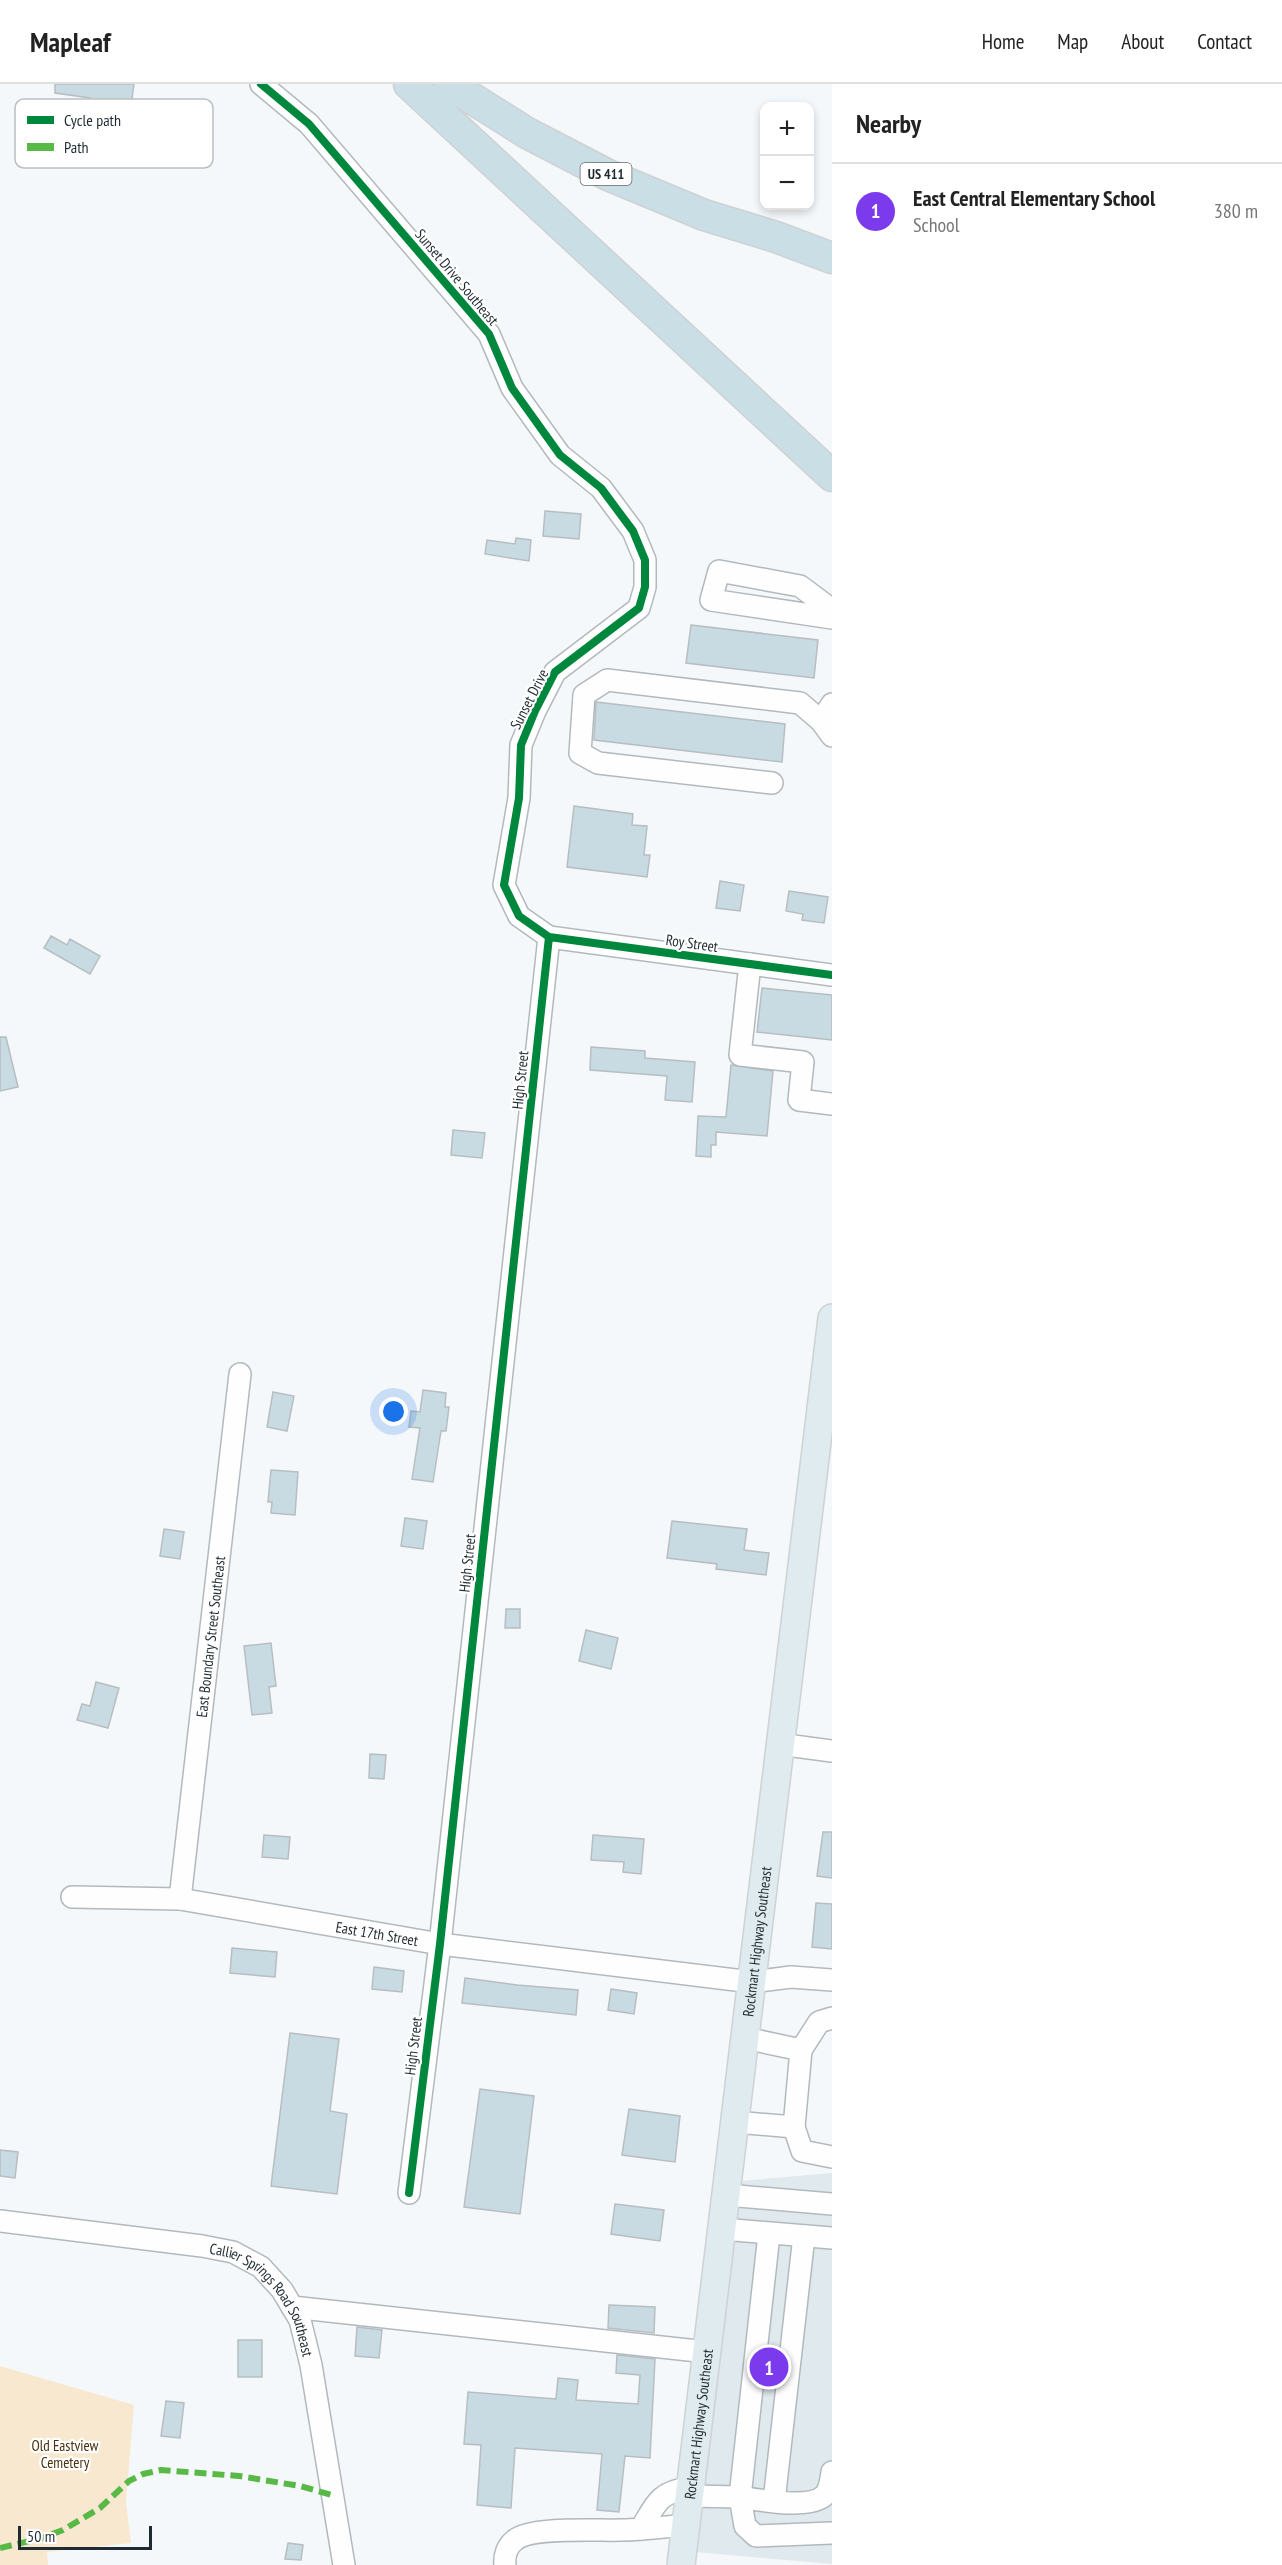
<!DOCTYPE html>
<html lang="en">
<head>
<meta charset="utf-8">
<style>
  body { margin:0; font-family:"PT Sans Narrow",sans-serif; background:#f2f2f2; color:#222 }
  .controls { position:absolute; right:18px; top:18px; display:grid; overflow:hidden; border-radius:12px; box-shadow:0 3px 9px #0003 }
  .controls button { width:54px; height:54px; display:grid; place-items:center; padding:0; border:0; border-bottom:2px solid #e0e0e0; background:#fff; color:#222; font:30px sans-serif }
  .scale { position:absolute; left:18px; bottom:15px; width:134px; box-sizing:border-box; padding-left:6px; border:3px solid #1f2b30; border-top:0; font-size:16px; line-height:21px; white-space:nowrap; color:#1f2b30; -webkit-text-stroke:4px #fff; paint-order:stroke }
  .you { position:absolute; left:394px; top:1328px; width:21px; height:21px; margin:-15px; border:4px solid #fff; border-radius:50%; background:#1a73e8; box-shadow:0 0 0 9px #1a73e833 }
  .badge { display:grid; place-items:center; width:39px; height:39px; border-radius:50%; background:#7c3aed; color:#fff; font-size:20px; font-weight:700 }
  .pin { position:absolute; translate:-50% -50%; border:3px solid #fff; box-shadow:0 2px 6px #0006 }
  .list { margin:0; padding:0; list-style:none }
  h2 { display:flex; justify-content:space-between; align-items:center; height:78px; margin:0; padding:0 24px; font-size:26px }
  h2 small { font-size:20px; font-weight:400; color:#767676 }
  .list li { display:grid; grid-template-columns:39px 1fr auto; gap:18px; align-items:center; box-sizing:border-box; height:96px; padding:0 24px; border-top:2px solid #e0e0e0 }
  .list b { display:block; font-size:22px; white-space:nowrap }
  .list p { margin:0; font-size:20px; white-space:nowrap; color:#767676 }
  .list em { font-size:20px; font-style:normal; color:#767676 }
  .map { position:relative; flex:none; width:832px; height:2481px; overflow:hidden }
  header { display:flex; align-items:center; gap:36px; box-sizing:border-box; height:84px; padding:0 30px; background:#fff; border-bottom:2px solid #e0e0e0 }
  header strong { font-size:28px }
  nav { display:flex; gap:33px; margin-inline-start:auto; font-size:21px }
  main { display:flex }
  aside { flex:1; background:#fff }
  .map>svg:first-child { display:block }
  .built { fill:#e0eaee }
  .green { fill:#f9e8d0 }
  .building { fill:#c8dbe3; stroke:#b7bec1; stroke-width:1.5 }
  .lines { fill:none; stroke-linecap:round; stroke-linejoin:round }
  .minor-casing { stroke:#b2b9bd; stroke-width:24 }
  .major-casing { stroke:#ced2d4; stroke-width:30 }
  .highway-casing { stroke:#ced2d4; stroke-width:33 }
  .minor { stroke:#fefefe; stroke-width:21 }
  .major { stroke:#dfebee; stroke-width:27 }
  .highway { stroke:#cadee5; stroke-width:30 }
  .quiet { stroke:#58b947; stroke-width:6; stroke-dasharray:12 6; stroke-linecap:butt }
  .cycleway-casing { stroke:#fff; stroke-width:11 }
  .cycleway { stroke:#00873e; stroke-width:8 }
  .labels { text-anchor:middle; dominant-baseline:central; stroke-width:4.5; stroke-linejoin:round; paint-order:stroke }
  .shield { fill:#fff; stroke:#626b6e; stroke-width:1.5 }
  .shield-label { font-size:14px; font-weight:bold; fill:#1f2b30 }
  .street-label { font-size:15px; fill:#1f2b30; stroke:#fff }
  .park-label { font-size:15px; fill:#4b320d; stroke:#fff }
  .key { fill:#fff; stroke:#bcbfc1; stroke-width:1.5 }
  .key-label { font-size:16px; fill:#1f2b30 }
</style>
</head>
<body>
<header>
<strong>Mapleaf</strong>
<nav><a>Home</a><a>Map</a><a>About</a><a>Contact</a></nav>
</header>
<main>
<div class="map">
<svg width="832" height="2481" viewBox="0 0 832 2481">
  <rect width="100%" height="100%" fill="#f5f8fa"/>
  <path class="built" d="M832,2089V2480L683,2467L728,2098Z"/>
  <path class="green" d="M0,2282L134,2321L126,2418L131,2459L47,2468L48,2481H0Z"/>
  <path class="building" d="M55,0H134L129,36L113,34V38L88,35L90,14L55,9Z
    M545,427L581,430L579,455L543,452Z
    M516,454L531,456L529,477L485,470L487,456L515,460Z
    M691,541L818,556L814,594L686,579Z
    M596,618L785,640L782,678L594,656Z
    M574,722L633,730L632,741L647,742L644,771H650L647,793L567,783Z
    M720,797L744,801L740,827L716,824Z
    M789,807L828,813L824,839L802,836L803,830L786,827Z
    M51,852L67,861L70,855L100,872L90,890L44,864Z
    M762,904L832,911V956L757,948Z
    M0,953H6L18,1003L0,1007Z
    M591,963L645,967V974L695,978L692,1018L665,1016L667,992L590,986Z
    M731,981L773,987L767,1052L716,1048V1061H711V1073L696,1072L698,1032L726,1033Z
    M453,1046L485,1049L482,1074L451,1071Z
    M423,1306L446,1309L445,1323H449L446,1347H441L433,1398L412,1395L420,1344L409,1343L411,1327L420,1328Z
    M273,1308L294,1312L287,1347L267,1343Z
    M271,1386L298,1388L295,1431L271,1429L272,1418H268Z
    M405,1434L427,1437L423,1465L401,1462Z
    M672,1437L747,1445L744,1466L769,1469L766,1491L716,1485L717,1480L667,1474Z
    M164,1445L184,1448L180,1475L160,1472Z
    M506,1525H520V1544H505Z
    M586,1546L618,1554L611,1585L579,1577Z
    M271,1559L276,1602L269,1603L272,1629L252,1631L244,1562Z
    M96,1598L119,1604L108,1644L77,1636L82,1620L90,1622Z
    M370,1670L386,1671L384,1695L369,1694Z
    M823,1748H832V1794L817,1792Z
    M264,1751L290,1753L288,1775L262,1773Z
    M593,1751L644,1755L641,1790L623,1788L624,1778L591,1776Z
    M816,1819L832,1820V1865L812,1863Z
    M232,1864L277,1868L275,1893L230,1889Z
    M374,1883L404,1887L402,1908L372,1905Z
    M465,1894L517,1901L578,1906L576,1931L462,1919Z
    M611,1905L637,1909L634,1930L608,1926Z
    M290,1949L339,1955L330,2027L347,2030L337,2110L271,2102Z
    M480,2005L534,2012L520,2130L464,2123Z
    M629,2025L680,2032L675,2078L622,2071Z
    M0,2066L18,2068L15,2094L0,2092Z
    M615,2120L664,2126L660,2157L611,2150Z
    M609,2221L655,2223L654,2249L608,2244Z
    M357,2243L382,2246L379,2274L355,2272Z
    M238,2256H262V2293H238Z
    M617,2271L655,2275L650,2374L625,2372L619,2428L597,2426L602,2370L515,2364L511,2424L477,2421L481,2361L464,2360L468,2308L556,2315L558,2294L578,2296L576,2316L638,2320L640,2291L616,2289Z
    M166,2317L184,2319L180,2354L161,2352Z
    M288,2459L303,2461L301,2476L285,2475Z"/>
  <g class="lines">
    <g class="minor-casing">
      <g id="minor">
        <path d="M261,0L309,40L489,250L512,304L560,371L601,404L633,447L645,476V503L639,524L555,588L535,627L521,661L519,714L504,801L519,832L549,853L832,891"/>
        <path d="M832,526L800,502L719,487L711,516L832,534"/>
        <path d="M832,620L821,637L832,652"/>
        <path d="M772,699L598,679L580,669L584,611L607,596L800,619L821,637"/>
        <path d="M750,880L740,971L803,978L799,1016L832,1020"/>
        <path d="M779,1660L832,1667"/>
        <path id="s1" d="M72,1813L180,1815L440,1860L752,1898L791,1893L832,1896"/>
        <path id="s2" d="M180,1815L240,1290"/>
        <path d="M801,1966L819,1938L832,1934"/>
        <path d="M735,2038L794,2043L801,1966L745,1954"/>
        <path d="M794,2043L802,2067L832,2073"/>
        <path d="M409,2109L440,1860L549,853"/>
        <path d="M726,2111L832,2120"/>
        <path id="s3" d="M0,2137L202,2162L233,2168L261,2183L282,2206L300,2236L311,2281L344,2481"/>
        <path d="M722,2145L832,2154"/>
        <path d="M292,2223L707,2268"/>
        <path d="M832,2388C831,2395 830,2405 825,2411C810,2426 759,2416 740,2413L745,2442L756,2452L832,2449"/>
        <path d="M689,2412L740,2413L769,2150"/>
        <path d="M774,2417L804,2152"/>
        <path d="M641,2445C655,2421 659,2407 690,2404"/>
        <path d="M505,2481C504,2472 507,2462 515,2456C532,2442 598,2447 621,2446C642,2446 664,2443 686,2441"/>
      </g>
    </g>
    <g class="major-casing">
      <g id="major">
        <path id="s4" d="M681,2481L832,1234"/>
      </g>
    </g>
    <g class="highway-casing">
      <path id="highway" d="M409,0L832,392
        M449,0L527,49L608,91L704,131L776,153L832,174"/>
    </g>
    <use href="#minor" class="minor"/>
    <use href="#major" class="major"/>
    <use href="#highway" class="highway"/>
    <path class="quiet" d="M0,2464L42,2454L63,2446L100,2424L129,2397L143,2390L161,2386L239,2392L300,2402L332,2411"/>
    <g class="cycleway-casing">
      <path id="cycleway" d="M261,0L309,40L489,250L512,304L560,371L601,404L633,447L645,476V503L639,524L555,588L535,627L521,661L519,714L504,801L519,832L549,853L832,891
        M409,2109L440,1860L549,853"/>
    </g>
    <use href="#cycleway" class="cycleway"/>
  </g>
  <g class="labels">
    <rect class="shield" x="580.5" y="79" width="51" height="22" rx="4.5"/>
    <g class="shield-label">
      <text x="606" y="90">US 411</text>
    </g>
    <g class="street-label">
      <text transform="translate(457 193) rotate(50)">Sunset Drive Southeast</text>
      <text transform="translate(529 615) rotate(-63)">Sunset Drive</text>
      <text transform="translate(692 859) rotate(8)">Roy Street</text>
      <text transform="translate(520 996) rotate(-84)">High Street</text>
      <text transform="translate(467 1479) rotate(-84)">High Street</text>
      <text stroke="none"><textPath href="#s2" startOffset="264">East Boundary Street Southeast</textPath></text>
      <text stroke="none"><textPath href="#s1" startOffset="308">East 17th Street</textPath></text>
      <text stroke="none"><textPath href="#s4" startOffset="628">Rockmart Highway Southeast</textPath></text>
      <text transform="translate(413 1962) rotate(-83)">High Street</text>
      <text stroke="none"><textPath href="#s3" startOffset="291">Callier Springs Road Southeast</textPath></text>
      <text stroke="none"><textPath href="#s4" startOffset="142">Rockmart Highway Southeast</textPath></text>
    </g>
    <g class="park-label">
      <text x="65" y="2361">Old Eastview<tspan x="65" dy="17">Cemetery</tspan></text>
    </g>
  </g>
  <rect x="15" y="15" width="198" height="69" rx="9" class="key"/>
  <rect x="27" y="32" width="27" height="8" fill="#00873e"/>
  <rect x="27" y="59" width="27" height="8" fill="#58b947"/>
  <g class="key-label">
    <text x="64" y="42">Cycle path</text>
    <text x="64" y="69">Path</text>
  </g>
</svg>
<div class="controls">
<button>+</button>
<button>−</button>
</div>
<div class="scale">50 m</div>
<div class="you"></div>
<div class="pin badge" style="left:769px;top:2283px">1</div>
</div>
<aside>
<h2>Nearby<small></small></h2>
<ul class="list">
<li><span class="badge">1</span><div><b>East Central Elementary School</b><p>School</p></div><em>380 m</em></li>
</ul>
</aside>
</main>
</body>
</html>
